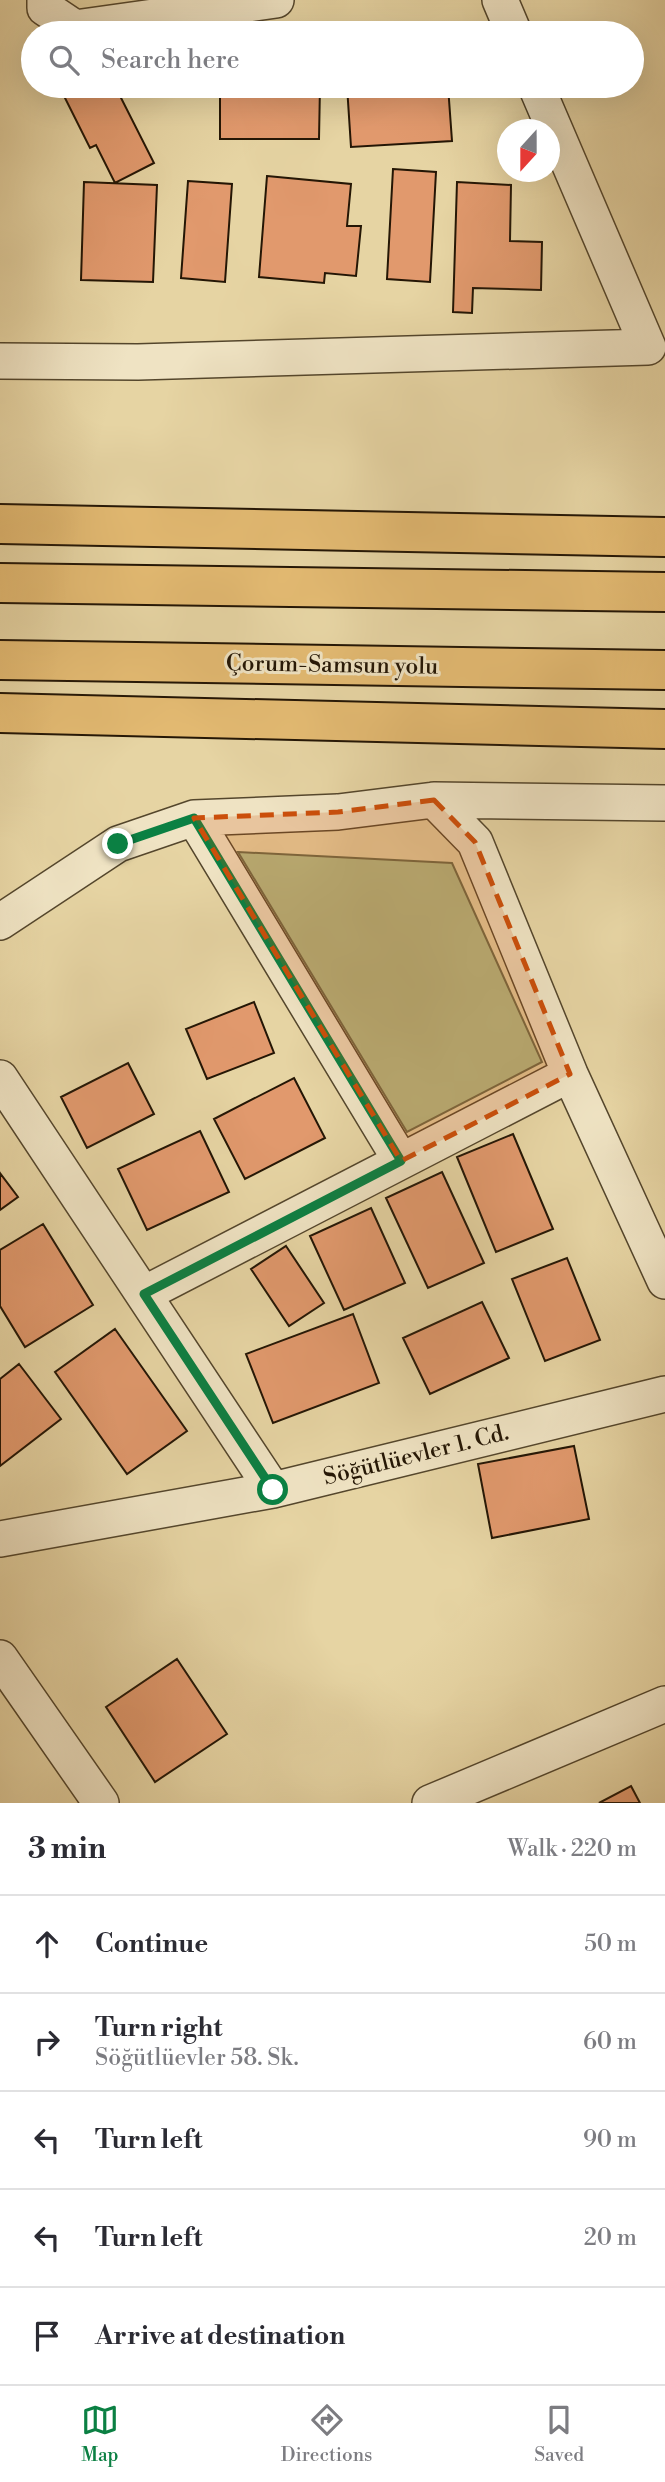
<!DOCTYPE html>
<html lang="en">
<head>
<meta charset="utf-8">
<style>
  body { margin:0; font-family:"Libre Bodoni",serif; background:#f2f2f3; color:#2b2b33 }
  .compass { position:absolute; left:497px; top:119px; width:63px; height:63px; border-radius:50%; background:#fff; box-shadow:0 7px 28px #0002; rotate:201deg }
  .stop { position:absolute; width:21px; height:21px; margin:-16px; border:5px solid #0b8043; border-radius:50%; background:#fff }
  .stop.end { background:#0b8043; border-color:#fff; box-shadow:0 2px 7px #0008 }
  .list { margin:0; padding:0; list-style:none }
  h2 { display:flex; justify-content:space-between; align-items:center; height:91px; margin:0; padding:0 28px; font-size:30px }
  h2 small { font-size:23px; font-weight:400; color:#7c7c81 }
  .list li { display:grid; grid-template-columns:46px 1fr auto; gap:21px; align-items:center; box-sizing:border-box; height:98px; padding:0 28px; border-top:2px solid #e1e1e2 }
  .list b { display:block; font-size:26px; white-space:nowrap }
  .list p { margin:0; font-size:23px; white-space:nowrap; color:#7c7c81 }
  .list em { font-size:23px; font-style:normal; color:#7c7c81 }
  .icon { flex:none; width:38px; height:38px; fill:none; stroke:currentColor; stroke-width:2; stroke-linecap:round; stroke-linejoin:round }
  .map { position:relative; flex:none; width:665px; height:1803px; overflow:hidden }
  .search { position:absolute; background:#fff; box-shadow:0 7px 28px #0002; left:21px; right:21px; top:21px; height:77px; display:flex; align-items:center; gap:18px; box-sizing:border-box; padding:0 24px; border-radius:38px; color:#7c7c81; font-size:26px }
  .sheet { height:581px; background:#fff }
  nav { display:flex; justify-content:space-around; align-items:center; box-sizing:border-box; height:98px; border-top:2px solid #e1e1e2; background:#fff; font-size:19px; color:#7c7c81 }
  nav a { display:grid; justify-items:center; gap:4px }
  nav .on { color:#0b8043 }
  .map>svg:first-child { display:block }
  .green { fill:#b2bd88; stroke:#6b6a46; stroke-width:2 }
  .building { fill:#e1996d; stroke:#241605; stroke-width:2 }
  .lines { fill:none; stroke-linecap:round; stroke-linejoin:round }
  .minor-casing { stroke:#54462c; stroke-width:38 }
  .highway-casing { stroke:#241605; stroke-width:42 }
  .minor { stroke:#efe3c3; stroke-width:35 }
  .highway { stroke:#e3ba72; stroke-width:38 }
  .route { stroke:#0b8043; stroke-width:9 }
  .marked { fill:#cb4f0b; fill-opacity:0.2; stroke:#cb4f0b; stroke-width:5; stroke-dasharray:14 9; stroke-linejoin:round }
  .labels { text-anchor:middle; dominant-baseline:central; stroke-width:6; stroke-linejoin:round; paint-order:stroke }
  .street-label { font-size:23px; fill:#241605; stroke:#efe3c3 }
</style>
</head>
<body>
<div class="map">
<svg width="665" height="1803" viewBox="0 0 665 1803">
  <rect width="100%" height="100%" fill="#e6d4a3"/>
  <filter id="stains"><feTurbulence type="fractalNoise" baseFrequency=".00286" numOctaves="4"/><feColorMatrix values="0 0 0 0 .2 0 0 0 0 .09 0 0 0 0 .02 0 0 0 .5 -.17"/></filter>
  <radialGradient id="worn" r=".72"><stop offset=".6" stop-color="#630" stop-opacity="0"/><stop offset="1" stop-color="#630" stop-opacity=".3"/></radialGradient>
  <path class="green" d="M238,852L452,863L542,1062L407,1132Z"/>
  <path class="building" d="M445,28V33H353Z
    M220,32L320,33H220Z
    M59,86H115L154,163L115,183L96,145L90,148Z
    M220,86H320L319,139H220Z
    M347,86H448L452,141L351,147Z
    M393,169L436,172L430,282L387,279Z
    M267,176L351,184L347,226H361L356,276L325,273L324,283L259,277Z
    M188,181L232,184L225,282L181,278Z
    M84,182L157,185L153,282L81,280Z
    M457,182L511,185L510,241L542,242L541,290L473,288L472,313L453,312Z
    M254,1002L274,1053L207,1079L186,1029Z
    M128,1063L154,1114L87,1148L61,1097Z
    M294,1078L325,1138L245,1179L214,1119Z
    M200,1131L229,1192L147,1230L118,1169Z
    M513,1134L553,1229L496,1252L457,1157Z
    M442,1172L484,1263L428,1288L386,1198Z
    M0,1173L18,1197L0,1210Z
    M371,1208L405,1283L344,1310L310,1236Z
    M43,1224L93,1305L25,1347L0,1306V1250Z
    M286,1246L324,1303L289,1326L251,1269Z
    M567,1258L600,1340L545,1361L512,1279Z
    M482,1302L509,1358L430,1394L403,1338Z
    M353,1314L379,1383L273,1423L246,1354Z
    M115,1329L187,1431L127,1474L55,1372Z
    M19,1364L61,1419L0,1466V1379Z
    M574,1446L589,1519L492,1538L478,1464Z
    M177,1659L227,1734L155,1782L106,1707Z
    M631,1786L640,1803H599Z"/>
  <g class="lines">
    <g class="minor-casing">
      <path id="minor" d="M45,0V8L75,28L276,0
        M500,0L514,33
        M0,361L138,362L648,347L536,86
        M434,800L475,842L570,1074L665,1281
        M194,818L401,1161
        M0,922L118,844L194,818L338,812L434,800L665,803
        M0,1078L273,1490
        M144,1294L570,1074
        M0,1539L273,1490L665,1394
        M0,1658L101,1803
        M430,1803L665,1704"/>
    </g>
    <g class="highway-casing">
      <path id="highway" d="M0,524L665,537
        M0,583L665,592
        M0,660L665,670
        M0,713L665,729"/>
    </g>
    <use href="#minor" class="minor"/>
    <use href="#highway" class="highway"/>
  </g>
  <g class="lines">
    <path class="route" d="M118,844L194,818L401,1161L144,1294L273,1490"/>
  </g>
  <path class="marked" d="M434,800L475,842L570,1074L401,1161L194,818L338,812Z"/>
  <g class="labels">
    <g class="street-label">
      <text transform="translate(332 665) rotate(1)">Çorum-Samsun yolu</text>
      <text transform="translate(416 1455) rotate(-14)">Söğütlüevler 1. Cd.</text>
    </g>
  </g>
  <rect width="100%" height="100%" filter="url(#stains)"/>
  <rect width="100%" height="100%" fill="url(#worn)"/>
</svg>
<svg class="compass" viewBox="-18 -18 36 36"><path d="M0-13l5 13h-10z" fill="#e53935"/><path d="M0 13l5-13h-10z" fill="#7c7c81"/></svg>
<div class="stop" style="left:273px;top:1490px"></div>
<div class="stop end" style="left:118px;top:844px"></div>
<div class="search"><svg class="icon" aria-label="search" viewBox="0 0 24 24"><circle cx="10" cy="10" r="6"/><path d="M15 15l6 6"/></svg>Search here</div>
</div>
<section class="sheet">
<h2>3 min<small>Walk · 220 m</small></h2>
<ul class="list">
<li><svg class="icon" aria-label="ahead" viewBox="0 0 24 24"><path d="M12 20V5M6 11l6-6 6 6"/></svg><div><b>Continue</b></div><em>50 m</em></li>
<li><svg class="icon" aria-label="right" viewBox="0 0 24 24"><path d="M7 20v-9h11M14 6l5 5-5 5"/></svg><div><b>Turn right</b><p>Söğütlüevler 58. Sk.</p></div><em>60 m</em></li>
<li><svg class="icon" aria-label="left" viewBox="0 0 24 24"><path d="M17 20v-9H6M10 6l-5 5 5 5"/></svg><div><b>Turn left</b></div><em>90 m</em></li>
<li><svg class="icon" aria-label="left" viewBox="0 0 24 24"><path d="M17 20v-9H6M10 6l-5 5 5 5"/></svg><div><b>Turn left</b></div><em>20 m</em></li>
<li><svg class="icon" aria-label="arrive" viewBox="0 0 24 24"><path d="M6 21V4h12l-3 4 3 4H6"/></svg><div><b>Arrive at destination</b></div></li>
</ul>
</section>
<nav>
<a class="on"><svg class="icon" aria-label="map" viewBox="0 0 24 24"><path d="M3 6l6-2 6 2 6-2v14l-6 2-6-2-6 2zM9 4v14M15 6v14"/></svg>Map</a>
<a><svg class="icon" aria-label="directions" viewBox="0 0 24 24"><path d="M12 3l9 9-9 9-9-9zM9 14v-3h6M13 9l2 2-2 2"/></svg>Directions</a>
<a><svg class="icon" aria-label="saved" viewBox="0 0 24 24"><path d="M7 4h10v16l-5-4-5 4z"/></svg>Saved</a>
</nav>
</body>
</html>
